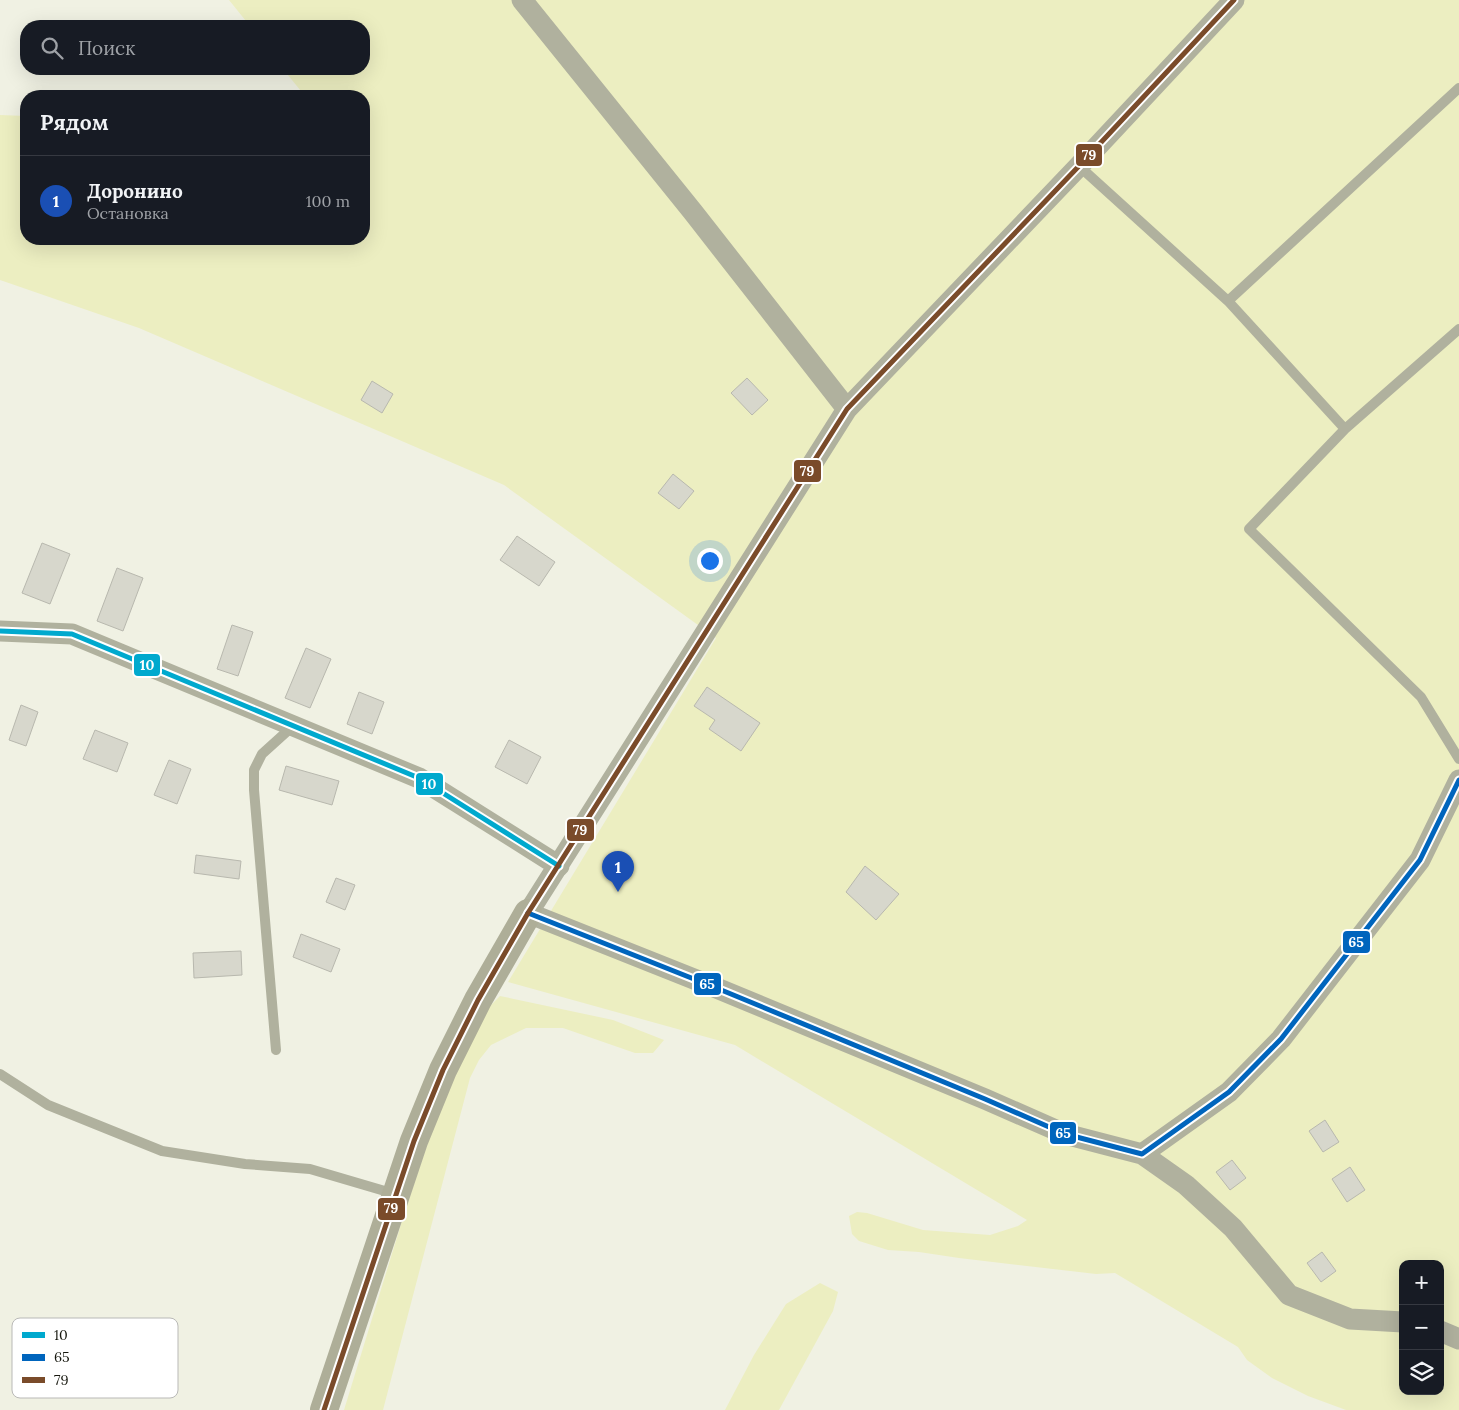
<!DOCTYPE html>
<html lang="ru">
<head>
<meta charset="utf-8">
<style>
  body { margin:0; font-family:Lora,serif; background:#20242c; color:#f1f3f6 }
  .controls { position:absolute; right:15px; bottom:15px; display:grid; overflow:hidden; border-radius:10px; box-shadow:0 5px 20px #0002 }
  .controls button { width:45px; height:45px; display:grid; place-items:center; padding:0; border:0; border-bottom:1px solid #363941; background:#171b24; color:#f1f3f6; font:25px sans-serif }
  .you { position:absolute; left:709px; top:560px; width:18px; height:18px; margin:-12px; border:4px solid #fff; border-radius:50%; background:#1a73e8; box-shadow:0 0 0 8px #1a73e833 }
  .badge { display:grid; place-items:center; width:32px; height:32px; border-radius:50%; background:#1a73e8; color:#fff; font-size:16px; font-weight:700 }
  .pin { position:absolute; translate:-50% -41px; filter:drop-shadow(0 1px 2px #0008) }
  .pin::after { content:''; position:absolute; top:26px; width:18px; height:15px; background:inherit; clip-path:polygon(0 0,100% 0,50% 100%) }
  .list { margin:0; padding:0; list-style:none }
  h2 { display:flex; justify-content:space-between; align-items:center; height:65px; margin:0; padding:0 20px; font-size:21px }
  h2 small { font-size:16px; font-weight:400; color:#9ea1a6 }
  .list li { display:grid; grid-template-columns:32px 1fr auto; gap:15px; align-items:center; box-sizing:border-box; height:90px; padding:0 20px; border-top:1px solid #363941 }
  .list b { display:block; font-size:19px; white-space:nowrap }
  .list p { margin:0; font-size:16px; white-space:nowrap; color:#9ea1a6 }
  .list em { font-size:16px; font-style:normal; color:#9ea1a6 }
  .icon { flex:none; width:28px; height:28px; fill:none; stroke:currentColor; stroke-width:2; stroke-linecap:round; stroke-linejoin:round }
  .map { position:relative; flex:none; width:1459px; height:1410px; overflow:hidden }
  .search { position:absolute; background:#171b24; box-shadow:0 5px 20px #0002; left:20px; top:20px; width:350px; height:55px; display:flex; align-items:center; gap:12px; box-sizing:border-box; padding:0 18px; border-radius:20px; color:#9ea1a6; font-size:19px }
  .panel { position:absolute; background:#171b24; box-shadow:0 5px 20px #0002; left:20px; top:90px; width:350px; height:155px; border-radius:20px }
  .map>svg:first-child { display:block }
  .green { fill:#eceec1; fill-rule:evenodd }
  .building { fill:#d7d7cc; stroke:#b8b8ae }
  .lines { fill:none; stroke-linecap:round; stroke-linejoin:round }
  .lane { stroke:#b0b19e; stroke-width:10 }
  .street { stroke:#b0b19e; stroke-width:21 }
  .secondary { stroke:#aeae98; stroke-width:28 }
  .bus-1-casing { stroke:#fff; stroke-width:9 }
  .bus-2-casing { stroke:#fff; stroke-width:9 }
  .bus-3-casing { stroke:#fff; stroke-width:9 }
  .bus-1 { stroke:#00a9ce; stroke-width:5 }
  .bus-2 { stroke:#0065bd; stroke-width:5 }
  .bus-3 { stroke:#7a4b2a; stroke-width:5 }
  .key { fill:#fff; stroke:#b9b9b7; stroke-width:1 }
  .key-label { font-size:14px; fill:#16170e }
  .line-badge { stroke:#fff; stroke-width:2 }
  .badge-label { font-size:14px; text-anchor:middle; font-weight:bold; fill:#fff }
</style>
</head>
<body>
<div class="map">
<svg width="1459" height="1410" viewBox="0 0 1459 1410">
  <rect width="100%" height="100%" fill="#f0f1e3"/>
  <path class="green" d="M229,0H1459V1410H1346L1308,1396L1272,1378L1247,1360L1238,1347L1115,1273L1096,1274L959,1258L919,1252L888,1250L859,1241L852,1234L849,1216L857,1212L867,1213L923,1230L990,1235L1018,1226L1027,1220L735,1045L508,982L716,638L504,485L139,328L0,280V115L26,116V239H364V96H305L283,69H364V26H250ZM1403,1264H1440V1391H1403Z
    M500,996L613,1020L664,1040L653,1053H635L563,1028H526L491,1045L479,1060L470,1078L383,1410H344L406,1208L452,1070L478,1018Z
    M820,1283L838,1292L833,1311L779,1410H725L754,1355L786,1304Z"/>
  <path class="building" d="M747,378L768,400L752,415L731,393Z
    M372,381L393,394L382,413L361,400Z
    M673,474L694,491L679,509L658,493Z
    M517,536L555,562L539,586L500,560Z
    M42,543L70,554L50,604L22,593Z
    M117,568L143,578L123,631L97,621Z
    M232,625L253,632L238,676L217,669Z
    M306,648L331,659L310,708L285,698Z
    M707,687L760,723L741,751L709,729L715,720L694,706Z
    M359,692L384,702L372,734L347,724Z
    M21,705L38,712L26,746L9,740Z
    M95,730L128,743L117,772L83,759Z
    M509,740L541,757L527,784L495,767Z
    M169,760L191,769L177,804L154,795Z
    M286,766L339,781L332,805L279,790Z
    M196,855L241,861L239,879L194,873Z
    M865,866L899,894L876,920L846,892Z
    M336,878L355,885L345,910L326,902Z
    M301,934L340,949L331,972L293,957Z
    M241,951L242,975L194,978L193,953Z
    M1325,1120L1339,1142L1323,1152L1309,1131Z
    M1232,1160L1246,1178L1230,1190L1216,1172Z
    M1350,1167L1365,1190L1347,1202L1332,1179Z
    M1322,1252L1336,1271L1321,1282L1307,1263Z"/>
  <g class="lines">
    <path class="lane" d="M1079,166L1228,301
      M1459,329L1345,429L1249,529L1421,697L1459,759
      M1345,429L1228,301L1459,88
      M276,1050L254,790V770L262,754L293,726
      M0,1074L48,1105L162,1151L245,1164L310,1169L395,1194"/>
    <path class="street" d="M522,0L693,212L847,409
      M1234,0L1079,166L847,409L528,913L714,987L985,1099L1065,1134L1142,1154L1229,1092L1281,1039L1420,860L1459,780
      M0,631L72,634L419,778L559,866
      M1142,1154L1186,1185L1233,1228L1289,1295L1350,1319L1403,1322
      M1440,1331L1459,1339"/>
    <path class="secondary" d="M324,1410L414,1141L443,1070L478,1000L528,913"/>
    <g class="bus-1-casing">
      <path id="bus-1" d="M0,631L72,634L419,778L559,866"/>
    </g>
    <g class="bus-2-casing">
      <path id="bus-2" d="M528,913L714,987L985,1099L1065,1134L1142,1154L1229,1092L1281,1039L1420,860L1459,780"/>
    </g>
    <g class="bus-3-casing">
      <path id="bus-3" d="M324,1410L414,1141L443,1070L478,1000L528,913L847,409L1079,166L1234,0"/>
    </g>
    <use href="#bus-1" class="bus-1"/>
    <use href="#bus-2" class="bus-2"/>
    <use href="#bus-3" class="bus-3"/>
  </g>
  <rect x="12" y="1318" width="166" height="80" rx="8" class="key"/>
  <rect x="22" y="1332" width="23" height="6" fill="#00a9ce"/>
  <rect x="22" y="1354" width="23" height="7" fill="#0065bd"/>
  <rect x="22" y="1377" width="23" height="6" fill="#7a4b2a"/>
  <g class="key-label">
    <text x="54" y="1340">10</text>
    <text x="54" y="1362">65</text>
    <text x="54" y="1385">79</text>
  </g>
  <g class="line-badge">
    <rect x="1075" y="143" width="28" height="24" rx="5" fill="#7a4b2a"/>
    <rect x="793" y="459" width="29" height="24" rx="5" fill="#7a4b2a"/>
    <rect x="133" y="653" width="28" height="24" rx="5" fill="#00a9ce"/>
    <rect x="415" y="772" width="29" height="24" rx="5" fill="#00a9ce"/>
    <rect x="566" y="818" width="29" height="24" rx="5" fill="#7a4b2a"/>
    <rect x="1342" y="930" width="29" height="24" rx="5" fill="#0065bd"/>
    <rect x="693" y="972" width="29" height="24" rx="5" fill="#0065bd"/>
    <rect x="1049" y="1121" width="28" height="24" rx="5" fill="#0065bd"/>
    <rect x="377" y="1197" width="29" height="24" rx="5" fill="#7a4b2a"/>
  </g>
  <g class="badge-label">
    <text x="1089" y="160">79</text>
    <text x="807" y="476">79</text>
    <text x="147" y="670">10</text>
    <text x="429" y="789">10</text>
    <text x="580" y="835">79</text>
    <text x="1356" y="947">65</text>
    <text x="707" y="989">65</text>
    <text x="1063" y="1138">65</text>
    <text x="391" y="1213">79</text>
  </g>
</svg>
<div class="controls">
<button>+</button>
<button>−</button>
<button><svg class="icon" aria-label="layers" viewBox="0 0 24 24"><path d="M12 4l9 5-9 5-9-5zM3 14l9 5 9-5"/></svg></button>
</div>
<div class="you"></div>
<div class="pin badge" style="left:618px;top:892px;background:#1a4fb4">1</div>
<div class="search"><svg class="icon" aria-label="search" viewBox="0 0 24 24"><circle cx="10" cy="10" r="6"/><path d="M15 15l6 6"/></svg>Поиск</div>
<section class="panel">
<h2>Рядом<small></small></h2>
<ul class="list">
<li><span class="badge" style="background:#1a4fb4">1</span><div><b>Доронино</b><p>Остановка</p></div><em>100 m</em></li>
</ul>
</section>
</div>
</body>
</html>
